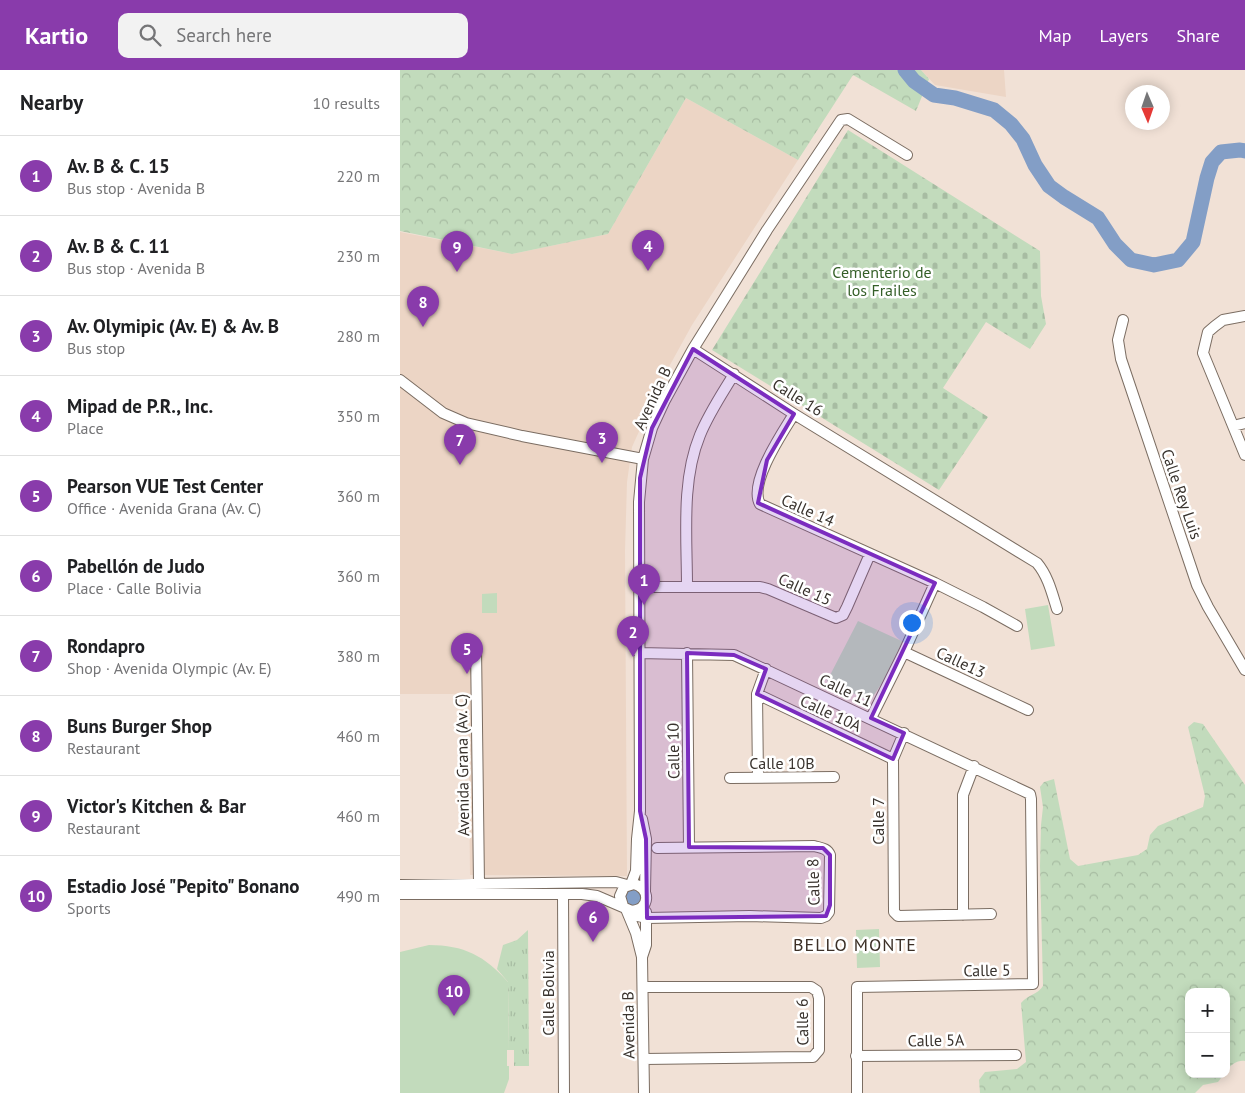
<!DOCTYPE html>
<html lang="en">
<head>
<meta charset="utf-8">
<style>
  body { margin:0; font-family:"PT Sans",sans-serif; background:#f2f2f2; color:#202124 }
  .controls { position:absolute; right:15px; bottom:15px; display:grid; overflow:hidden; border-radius:10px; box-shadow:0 2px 12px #0003 }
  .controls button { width:45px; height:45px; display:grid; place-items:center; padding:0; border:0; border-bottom:1px solid #e0e0e0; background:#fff; color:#202124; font:25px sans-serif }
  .compass { position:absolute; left:725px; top:15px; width:45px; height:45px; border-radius:50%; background:#fff; box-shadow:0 2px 12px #0003; rotate:178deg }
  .you { position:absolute; left:511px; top:552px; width:18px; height:18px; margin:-12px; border:4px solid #fff; border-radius:50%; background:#1a73e8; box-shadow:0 0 0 8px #1a73e833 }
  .badge { display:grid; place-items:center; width:32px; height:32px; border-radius:50%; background:#893bab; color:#fff; font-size:16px; font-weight:700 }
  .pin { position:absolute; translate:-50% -41px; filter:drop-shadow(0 1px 2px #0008) }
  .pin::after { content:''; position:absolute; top:26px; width:18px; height:15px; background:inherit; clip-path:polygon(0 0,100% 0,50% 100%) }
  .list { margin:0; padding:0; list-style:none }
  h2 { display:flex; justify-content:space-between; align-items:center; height:65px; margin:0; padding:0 20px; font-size:21px }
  h2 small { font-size:16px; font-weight:400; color:#757577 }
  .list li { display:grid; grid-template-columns:32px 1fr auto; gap:15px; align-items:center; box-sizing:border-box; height:80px; padding:0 20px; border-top:1px solid #e0e0e0 }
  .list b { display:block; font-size:19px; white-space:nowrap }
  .list p { margin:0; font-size:16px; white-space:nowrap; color:#757577 }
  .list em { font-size:16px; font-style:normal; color:#757577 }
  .icon { flex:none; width:28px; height:28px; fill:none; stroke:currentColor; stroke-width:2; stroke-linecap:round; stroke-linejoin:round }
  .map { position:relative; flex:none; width:845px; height:1023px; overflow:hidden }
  header { display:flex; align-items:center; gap:30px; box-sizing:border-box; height:70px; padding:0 25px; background:#893bab; color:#fff }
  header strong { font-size:24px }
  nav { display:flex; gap:28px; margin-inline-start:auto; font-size:18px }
  .search { width:350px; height:45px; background:#f2f2f2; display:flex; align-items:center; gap:12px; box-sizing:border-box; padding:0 18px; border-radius:10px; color:#757577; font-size:19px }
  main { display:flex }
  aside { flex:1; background:#fff }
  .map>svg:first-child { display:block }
  .built { fill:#ecd5c5 }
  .grass { fill:url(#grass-tufts) }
  .forest { fill:url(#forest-crowns) }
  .cemetery { fill:url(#cemetery-stones) }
  .park { fill:#c2dbbc }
  .water { fill:#839ec6 }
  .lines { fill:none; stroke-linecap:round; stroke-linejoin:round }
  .river { stroke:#839ec6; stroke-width:15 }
  .minor-casing { stroke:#7b6d62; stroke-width:12 }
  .minor { stroke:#fff; stroke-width:10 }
  .marked { fill:#7b2cbf; fill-opacity:0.2; stroke:#7b2cbf; stroke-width:4; stroke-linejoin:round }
  .labels { text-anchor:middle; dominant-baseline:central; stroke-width:5; stroke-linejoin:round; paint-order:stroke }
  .park-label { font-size:16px; fill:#355f28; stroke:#fff }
  .street-label { font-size:16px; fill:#39332e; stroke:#fff }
  .neighbourhood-label { font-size:18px; letter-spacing:1px; fill:#3c3027; stroke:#fff }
</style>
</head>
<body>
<header>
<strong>Kartio</strong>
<div class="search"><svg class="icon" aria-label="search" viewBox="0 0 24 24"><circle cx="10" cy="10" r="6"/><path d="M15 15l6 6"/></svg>Search here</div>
<nav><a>Map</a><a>Layers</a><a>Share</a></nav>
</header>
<main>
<aside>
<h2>Nearby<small>10 results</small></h2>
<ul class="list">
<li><span class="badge">1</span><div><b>Av. B &amp; C. 15</b><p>Bus stop · Avenida B</p></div><em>220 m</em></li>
<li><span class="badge">2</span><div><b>Av. B &amp; C. 11</b><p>Bus stop · Avenida B</p></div><em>230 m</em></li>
<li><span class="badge">3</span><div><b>Av. Olymipic (Av. E) &amp; Av. B</b><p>Bus stop</p></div><em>280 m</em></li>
<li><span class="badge">4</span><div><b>Mipad de P.R., Inc.</b><p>Place</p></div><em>350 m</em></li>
<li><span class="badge">5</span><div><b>Pearson VUE Test Center</b><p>Office · Avenida Grana (Av. C)</p></div><em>360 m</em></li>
<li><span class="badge">6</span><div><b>Pabellón de Judo</b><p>Place · Calle Bolivia</p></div><em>360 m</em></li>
<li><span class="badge">7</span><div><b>Rondapro</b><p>Shop · Avenida Olympic (Av. E)</p></div><em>380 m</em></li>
<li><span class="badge">8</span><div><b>Buns Burger Shop</b><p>Restaurant</p></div><em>460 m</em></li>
<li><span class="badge">9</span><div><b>Victor's Kitchen &amp; Bar</b><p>Restaurant</p></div><em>460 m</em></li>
<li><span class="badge">10</span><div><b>Estadio José &quot;Pepito&quot; Bonano</b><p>Sports</p></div><em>490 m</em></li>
</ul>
</aside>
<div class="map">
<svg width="845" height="1023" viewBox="0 0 845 1023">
  <defs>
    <pattern id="grass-tufts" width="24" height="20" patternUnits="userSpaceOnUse" patternTransform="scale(1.25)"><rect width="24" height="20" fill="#c2dbbc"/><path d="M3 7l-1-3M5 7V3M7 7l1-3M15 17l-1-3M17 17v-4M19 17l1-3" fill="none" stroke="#a7bca2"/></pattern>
    <pattern id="forest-crowns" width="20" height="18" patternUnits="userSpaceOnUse" patternTransform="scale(1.25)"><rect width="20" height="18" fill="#c2dbbc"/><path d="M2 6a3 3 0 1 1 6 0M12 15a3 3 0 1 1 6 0" fill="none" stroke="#a7bca2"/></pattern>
    <pattern id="cemetery-stones" width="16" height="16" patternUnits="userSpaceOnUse" patternTransform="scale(1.25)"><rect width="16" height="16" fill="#c2dbbc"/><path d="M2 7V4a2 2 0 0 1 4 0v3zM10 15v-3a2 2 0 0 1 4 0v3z" fill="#a7bca2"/></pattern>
  </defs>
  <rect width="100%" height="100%" fill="#f1e1d6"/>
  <path class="built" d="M521,0H604L606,27L535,15Z
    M286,28L398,90L292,255L265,304L232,377L227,412L225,481L227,806L70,805L68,624H0V162L112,184L208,164Z"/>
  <path class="grass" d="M128,860L129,996H114V980H109L108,912L97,899L103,875L117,870Z"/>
  <path class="forest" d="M0,0H521L529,9L516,41L453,5L398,90L286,28L208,164L112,184L0,161Z
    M794,652L803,654L845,715V991C837,990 831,995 826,1001V922H789V1004H824L818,1012L803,1015L795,1023H580L579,1010L585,1002L617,999L626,992L621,933C629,924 637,925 643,916L640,796L641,755L643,737L640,717L644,712L654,709L670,789L678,796L738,785L747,779L750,765L758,756L803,737L805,726L788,657Z"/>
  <path class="cemetery" d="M448,60L640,181L641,226L646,254L630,279L586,252L543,318L588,347L539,420L312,280Z"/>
  <path class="park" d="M97,523V543H82V524Z
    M648,535L655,576L631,580L625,539Z
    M458,551L508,574L470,631L427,611Z
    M479,859L480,897L457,898L456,860Z
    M29,875C64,875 85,886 108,912L109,980H107V996H109V1009L104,1023H0V882Z"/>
  <path class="water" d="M233,819L241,823L242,831L235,837L226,834L224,826L227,821Z"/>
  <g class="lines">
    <path class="river" d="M505,0L514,11L534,25L555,28L594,40L611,54L623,69L635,95L649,116L664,127L698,148L715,174L731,190L754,195L778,190L793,172L807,108L812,92L821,82L840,80L845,81"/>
    <g class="minor-casing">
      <path id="minor" d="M845,246L823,250L815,256L808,262L803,283L845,385
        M723,250L718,270L721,289L797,515L808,537L845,600
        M293,279L394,344L637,493C648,506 652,523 657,539
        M0,310L43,343L66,353L122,366L243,389
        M394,344C383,362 348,413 360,434L535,513L583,537L617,556
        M833,356L845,353
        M287,516C287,467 281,411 300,365C309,343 322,324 334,304
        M239,517H360L368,519L436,548L443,545L447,537L470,484
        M76,577L79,814
        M504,582L628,640
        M239,583L334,585L630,724L631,729L633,914L457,917V1023
        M287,583L289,777
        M357,624L493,689
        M471,648L504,582L535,513
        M504,663L493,689L494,842L498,846L591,844
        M330,708L434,707
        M358,708L357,624L366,599
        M242,749L246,769L245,822
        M231,814L236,801L237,769L240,741L239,432L243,389L252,358L265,330L293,279L367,160L441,50L448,49L507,85
        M0,815L216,812L227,815
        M0,824H182L197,826L232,841C250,839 251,819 234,814L224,817L220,826L223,836
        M163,824L164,1023
        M226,839L236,863L242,887L244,1023
        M232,841L238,846L247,848L350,846L421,848L426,846L429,842L430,785C427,778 421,778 414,776L257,778
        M563,845V725L574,696
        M242,887L246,875V842
        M243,917H411L417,921L419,928V980L413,987L244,989
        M456,986L616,985"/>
    </g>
    <use href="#minor" class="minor"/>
  </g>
  <path class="marked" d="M293,279L394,344L367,390L358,433L535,513L471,648L504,663L493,689L357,624L366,599L334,585L287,583L289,777L423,778L430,785V835L426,846L247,848L246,769L240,741V408L252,358Z"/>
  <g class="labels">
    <g class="park-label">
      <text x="482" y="202">Cementerio de<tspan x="482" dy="18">los Frailes</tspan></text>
    </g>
    <g class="street-label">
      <text transform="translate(398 327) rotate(32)">Calle 16</text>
      <text transform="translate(252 328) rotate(-65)">Avenida B</text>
      <text transform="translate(782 424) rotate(71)">Calle Rey Luis</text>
      <text transform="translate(408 440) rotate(24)">Calle 14</text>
      <text transform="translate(405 519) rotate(24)">Calle 15</text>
      <text transform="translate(561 592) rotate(25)">Calle13</text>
      <text transform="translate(446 620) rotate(25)">Calle 11</text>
      <text transform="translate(431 643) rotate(25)">Calle 10A</text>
      <text transform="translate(273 681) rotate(-91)">Calle 10</text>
      <text x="382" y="693">Calle 10B</text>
      <text transform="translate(62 695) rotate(-91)">Avenida Grana (Av. C)</text>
      <text transform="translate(478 751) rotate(-90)">Calle 7</text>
      <text transform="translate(413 812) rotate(-92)">Calle 8</text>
      <text transform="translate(587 900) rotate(-1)">Calle 5</text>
      <text transform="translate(148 923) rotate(-90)">Calle Bolivia</text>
      <text transform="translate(402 952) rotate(-91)">Calle 6</text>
      <text transform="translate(228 955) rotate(-91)">Avenida B</text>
      <text transform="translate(536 970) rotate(-1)">Calle 5A</text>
    </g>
    <g class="neighbourhood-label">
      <text x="455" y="874">BELLO MONTE</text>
    </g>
  </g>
</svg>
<div class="controls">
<button>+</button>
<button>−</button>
</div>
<svg class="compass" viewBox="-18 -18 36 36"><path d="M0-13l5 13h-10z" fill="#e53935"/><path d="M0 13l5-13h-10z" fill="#757577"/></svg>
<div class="you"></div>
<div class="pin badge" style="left:244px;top:535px">1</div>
<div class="pin badge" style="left:233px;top:587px">2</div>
<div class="pin badge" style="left:202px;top:393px">3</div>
<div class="pin badge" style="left:248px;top:201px">4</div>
<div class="pin badge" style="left:67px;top:604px">5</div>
<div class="pin badge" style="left:193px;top:872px">6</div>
<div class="pin badge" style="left:60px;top:395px">7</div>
<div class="pin badge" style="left:23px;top:257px">8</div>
<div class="pin badge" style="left:57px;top:202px">9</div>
<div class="pin badge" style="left:54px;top:946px">10</div>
</div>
</main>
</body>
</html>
